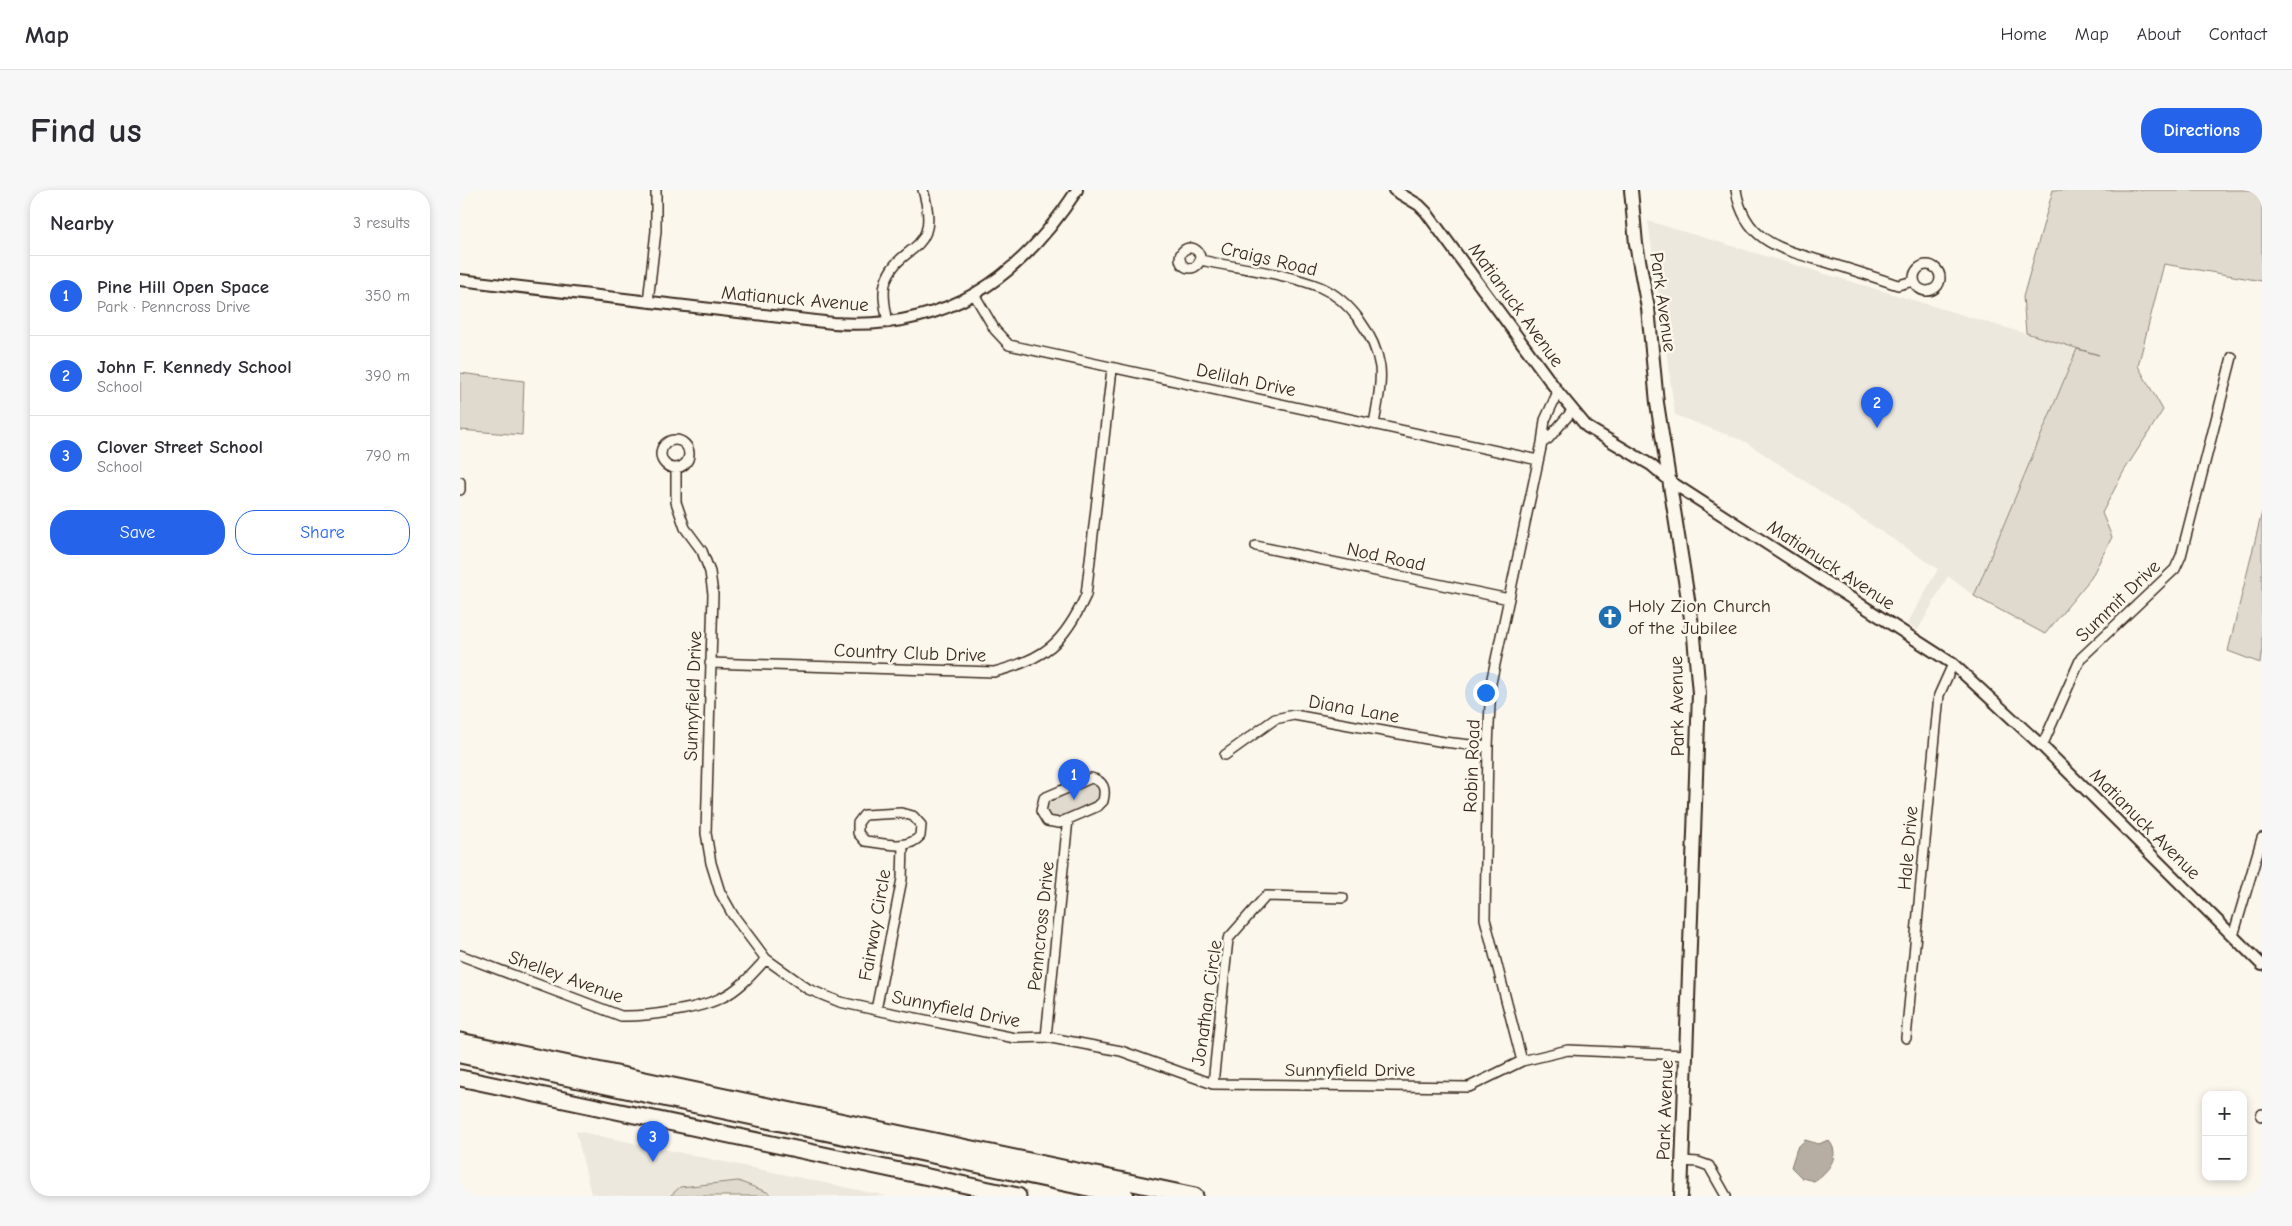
<!DOCTYPE html>
<html lang="en">
<head>
<meta charset="utf-8">
<style>
  body { margin:0; font-family:"Comic Neue",sans-serif; background:#f7f7f7; color:#2b2b33 }
  .controls { position:absolute; right:15px; bottom:15px; display:grid; overflow:hidden; border-radius:10px; box-shadow:0 2px 8px #0003 }
  .controls button { width:45px; height:45px; display:grid; place-items:center; padding:0; border:0; border-bottom:1px solid #e1e1e2; background:#fff; color:#2b2b33; font:25px sans-serif }
  .you { position:absolute; left:1025px; top:502px; width:18px; height:18px; margin:-12px; border:4px solid #fff; border-radius:50%; background:#1a73e8; box-shadow:0 0 0 8px #1a73e833 }
  .badge { display:grid; place-items:center; width:32px; height:32px; border-radius:50%; background:#2563eb; color:#fff; font-size:16px; font-weight:700 }
  .pin { position:absolute; translate:-50% -41px; filter:drop-shadow(0 1px 2px #0008) }
  .pin::after { content:''; position:absolute; top:26px; width:18px; height:15px; background:inherit; clip-path:polygon(0 0,100% 0,50% 100%) }
  .list { margin:0; padding:0; list-style:none }
  h2 { display:flex; justify-content:space-between; align-items:center; height:65px; margin:0; padding:0 20px; font-size:21px }
  h2 small { font-size:16px; font-weight:400; color:#7c7c81 }
  .list li { display:grid; grid-template-columns:32px 1fr auto; gap:15px; align-items:center; box-sizing:border-box; height:80px; padding:0 20px; border-top:1px solid #e1e1e2 }
  .list b { display:block; font-size:19px; white-space:nowrap }
  .list p { margin:0; font-size:16px; white-space:nowrap; color:#7c7c81 }
  .list em { font-size:16px; font-style:normal; color:#7c7c81 }
  .actions { display:flex; gap:10px; padding:15px 20px }
  .actions a { flex:1; padding:11px 0; border:1px solid #2563eb; border-radius:20px; text-align:center; font-size:18px; color:#2563eb }
  .actions .main { background:#2563eb; color:#fff }
  .map { position:relative; flex:none; width:1802px; height:1006px; overflow:hidden; border-radius:20px }
  header { display:flex; align-items:center; gap:30px; box-sizing:border-box; height:70px; padding:0 25px; background:#fff; border-bottom:1px solid #e1e1e2 }
  header strong { font-size:24px }
  nav { display:flex; gap:28px; margin-inline-start:auto; font-size:18px }
  .intro { display:flex; align-items:center; justify-content:space-between; box-sizing:border-box; height:120px; padding:0 30px }
  h1 { margin:0; font-size:35px }
  .button { padding:12px 22px; border-radius:20px; background:#2563eb; color:#fff; font-size:18px; font-weight:700 }
  main { display:flex; gap:30px; padding:0 30px }
  aside { flex:1; background:#fff; border-radius:20px; box-shadow:0 2px 8px #0003 }
  .map>svg:first-child { display:block }
  .built { fill:#ede8dd }
  .green { fill:#dfd9ce; stroke:#8d8276 }
  .water { fill:#b6aea2; stroke:#85796d }
  .lines { fill:none; stroke-linecap:round; stroke-linejoin:round }
  .minor-casing { stroke:#3b2a1e; stroke-width:12 }
  .tertiary-casing { stroke:#3b2a1e; stroke-width:14 }
  .secondary-casing { stroke:#3b2a1e; stroke-width:16 }
  .motorway-casing { stroke:#3b2a1e; stroke-width:19 }
  .minor { stroke:#fbf7ec; stroke-width:9 }
  .tertiary { stroke:#fbf7ec; stroke-width:10 }
  .secondary { stroke:#fbf7ec; stroke-width:12 }
  .motorway { stroke:#fbf7ec; stroke-width:15 }
  .labels { text-anchor:middle; dominant-baseline:central; stroke-width:5; stroke-linejoin:round; paint-order:stroke }
  .street-label { font-size:19px; fill:#3b2a1e; stroke:#fbf7ec }
  .poi-label { font-size:19px; fill:#3b2a1e; stroke:#fbf7ec; text-anchor:start }
</style>
</head>
<body>
<header>
<strong>Map</strong>
<nav><a>Home</a><a>Map</a><a>About</a><a>Contact</a></nav>
</header>
<div class="intro"><h1>Find us</h1><a class="button">Directions</a></div>
<main>
<aside>
<h2>Nearby<small>3 results</small></h2>
<ul class="list">
<li><span class="badge">1</span><div><b>Pine Hill Open Space</b><p>Park · Penncross Drive</p></div><em>350 m</em></li>
<li><span class="badge">2</span><div><b>John F. Kennedy School</b><p>School</p></div><em>390 m</em></li>
<li><span class="badge">3</span><div><b>Clover Street School</b><p>School</p></div><em>790 m</em></li>
</ul>
<div class="actions"><a class="main">Save</a><a>Share</a></div>
</aside>
<div class="map">
<svg width="1802" height="1006" viewBox="0 0 1802 1006">
  <rect width="100%" height="100%" fill="#fbf7ec"/>
  <filter id="ink" filterUnits="userSpaceOnUse"><feTurbulence type="fractalNoise" baseFrequency=".02" numOctaves="2"/><feDisplacementMap in="SourceGraphic" scale="10" xChannelSelector="R" yChannelSelector="G"/><feConvolveMatrix kernelMatrix="1 2 1 2 8 2 1 2 1" color-interpolation-filters="sRGB"/></filter>
  <g filter="url(#ink)">
    <path class="built" d="M1188,31L1617,159L1514,406L1488,386L1458,440L1447,434L1478,379L1284,251L1215,225Z
      M116,941L427,1006H135L137,1003L131,1004Z"/>
    <path class="green" d="M1593,0H1802V91L1704,74L1678,176L1703,220L1664,281L1642,323L1652,347L1631,388L1585,444L1514,406L1617,159L1639,165L1566,143L1563,107Z
      M0,183L64,191L62,245L0,240Z
      M1802,322V459L1800,473L1768,461Z
      M632,592L641,600L639,609L599,629L588,627L585,621L588,611Z
      M278,991L307,1002L312,1006H210L220,997Z"/>
    <path class="water" d="M1345,950L1359,954L1368,950C1382,964 1369,982 1354,991L1342,988L1331,977L1337,958Z"/>
    <g class="lines">
      <g class="minor-casing">
        <path id="minor" d="M1276,0C1285,55 1326,60 1372,74C1394,80 1416,88 1438,95L1454,91
          M720 68a10 10 0 1 1 20 0a10 10 0 1 1-20 0Z
          M740,70C777,78 825,83 860,97C890,110 915,145 920,177C922,196 917,215 914,234
          M1454 88a13 13 0 1 1 26 0a13 13 0 1 1-26 0Z
          M514,104L535,140L549,155L1078,270
          M188,112L196,41V0
          M428,133C426,120 422,107 425,94C437,51 483,68 463,0
          M201 264a14 14 0 1 1 28 0a14 14 0 1 1-28 0Z
          M1082,253L1088,249L1113,220
          M216,278V312L225,338L242,361L250,382L253,404L246,643L251,673L260,702L273,725L306,769L348,799L380,812L416,820L555,848L586,847L661,861L753,894L1009,897L1062,871L1108,860L1225,865
          M0,292V300
          M796,356L1049,409
          M250,473L534,482C585,469 604,453 626,405L652,179
          M1582,556L1621,468L1715,379L1721,366L1772,167
          M765,565L815,529L834,525L984,552L1028,557
          M631,588C644,591 646,599 643,611L638,616L599,633L587,631L581,621L584,608Z
          M441,623L453,626L461,635L460,646C447,661 423,653 405,651L398,643V633L404,625Z
          M1773,746L1802,648
          M0,765L161,826C187,827 240,819 263,807C280,799 293,783 306,769
          M416,820L442,689L443,655
          M586,847L608,629
          M1446,848L1479,505L1493,474
          M1062,871L1025,729L1028,557L1031,493L1082,253L1085,230L1098,202
          M753,894L768,749L806,706L883,708
          M1801,926L1802,924
          M1222,971L1238,972L1249,976L1266,1006"/>
      </g>
      <g class="tertiary-casing">
        <path id="tertiary" d="M934,0L959,15L966,22L1098,202L1127,237L1191,275L1211,292L1493,474L1582,556L1802,775
          M0,90L373,133C485,141 558,91 617,0"/>
      </g>
      <g class="secondary-casing">
        <path id="secondary" d="M1171,0L1176,54L1188,118L1197,213L1234,447L1239,503L1221,1006"/>
      </g>
      <g class="motorway-casing">
        <path id="motorway" d="M0,851L735,1006
          M0,865L666,1006
          M0,888L558,1006"/>
      </g>
      <use href="#minor" class="minor"/>
      <use href="#tertiary" class="tertiary"/>
      <use href="#secondary" class="secondary"/>
      <use href="#motorway" class="motorway"/>
    </g>
  </g>
  <defs>
    <g id="church-disc" transform="scale(1.25)"><circle r="9.5" fill="#1f6fb2" stroke="#fbf7ec"/><path d="M-1.2-6h2.4v3.5h3.3v2.4h-3.3V6h-2.4V-.1h-3.3v-2.4h3.3Z" fill="#fff"/></g>
  </defs>
  <g fill-rule="evenodd">
    <use href="#church-disc" x="1150" y="427"/>
  </g>
  <g class="labels">
    <g class="street-label">
      <text transform="translate(809 69) rotate(13)">Craigs Road</text>
      <text transform="translate(335 109) rotate(5)">Matianuck Avenue</text>
      <text transform="translate(1203 112) rotate(82)">Park Avenue</text>
      <text transform="translate(1056 115) rotate(54)">Matianuck Avenue</text>
      <text transform="translate(786 190) rotate(12)">Delilah Drive</text>
      <text transform="translate(926 367) rotate(12)">Nod Road</text>
      <text transform="translate(1371 375) rotate(33)">Matianuck Avenue</text>
      <text transform="translate(1658 411) rotate(-44)">Summit Drive</text>
      <text transform="translate(450 463) rotate(2)">Country Club Drive</text>
      <text transform="translate(233 506) rotate(-88)">Sunnyfield Drive</text>
      <text transform="translate(1217 516) rotate(-91)">Park Avenue</text>
      <text transform="translate(894 519) rotate(10)">Diana Lane</text>
      <text transform="translate(1012 576) rotate(-88)">Robin Road</text>
      <text transform="translate(1685 634) rotate(45)">Matianuck Avenue</text>
      <text transform="translate(1448 658) rotate(-85)">Hale Drive</text>
      <text transform="translate(415 735) rotate(-80)">Fairway Circle</text>
      <text transform="translate(581 736) rotate(-84)">Penncross Drive</text>
      <text transform="translate(106 787) rotate(20)">Shelley Avenue</text>
      <text transform="translate(747 813) rotate(-82)">Jonathan Circle</text>
      <text transform="translate(496 819) rotate(11)">Sunnyfield Drive</text>
      <text x="890" y="880">Sunnyfield Drive</text>
      <text transform="translate(1205 920) rotate(-88)">Park Avenue</text>
    </g>
    <g class="poi-label">
      <text x="1168" y="416">Holy Zion Church<tspan x="1168" dy="22">of the Jubilee</tspan></text>
    </g>
  </g>
</svg>
<div class="controls">
<button>+</button>
<button>−</button>
</div>
<div class="you"></div>
<div class="pin badge" style="left:614px;top:610px">1</div>
<div class="pin badge" style="left:1417px;top:238px">2</div>
<div class="pin badge" style="left:193px;top:972px">3</div>
</div>
</main>
</body>
</html>
